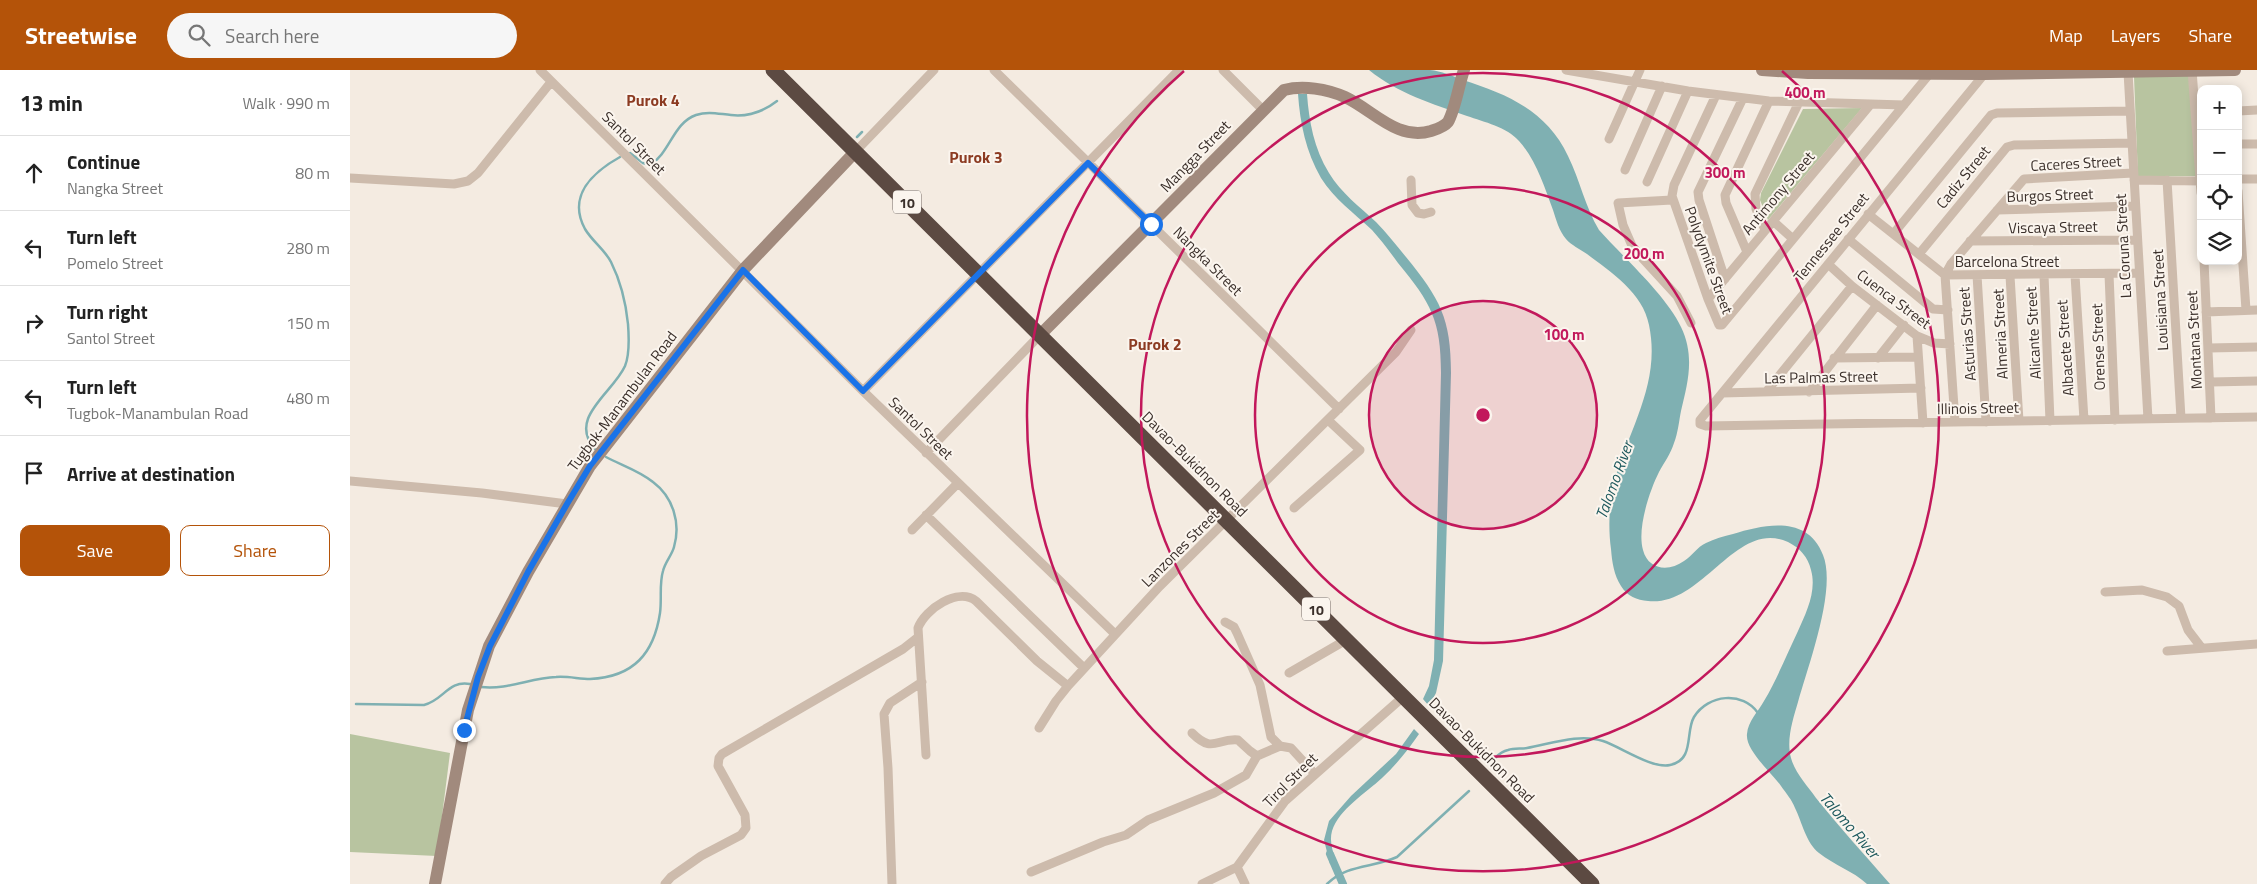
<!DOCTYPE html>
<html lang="en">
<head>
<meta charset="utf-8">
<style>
  body { margin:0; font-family:"Titillium Web",sans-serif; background:#f6f6f6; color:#222 }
  .controls { position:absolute; right:15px; top:15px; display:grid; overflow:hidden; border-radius:10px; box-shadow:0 2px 12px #0003 }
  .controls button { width:45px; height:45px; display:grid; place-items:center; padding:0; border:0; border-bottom:1px solid #e0e0e0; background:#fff; color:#222; font:25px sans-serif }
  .stop { position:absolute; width:15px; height:15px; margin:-11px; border:4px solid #1a73e8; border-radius:50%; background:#fff }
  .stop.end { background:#1a73e8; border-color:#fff; box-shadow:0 1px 5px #0008 }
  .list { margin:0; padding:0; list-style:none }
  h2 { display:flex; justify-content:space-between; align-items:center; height:65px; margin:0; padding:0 20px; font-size:21px }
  h2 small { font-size:16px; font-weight:400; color:#767676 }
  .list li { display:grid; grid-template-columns:32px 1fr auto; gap:15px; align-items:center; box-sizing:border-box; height:75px; padding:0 20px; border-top:1px solid #e0e0e0 }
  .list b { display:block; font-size:19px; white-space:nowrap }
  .list p { margin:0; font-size:16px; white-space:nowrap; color:#767676 }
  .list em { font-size:16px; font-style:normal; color:#767676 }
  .actions { display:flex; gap:10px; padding:15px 20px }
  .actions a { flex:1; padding:11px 0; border:1px solid #b45309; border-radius:10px; text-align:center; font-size:18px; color:#b45309 }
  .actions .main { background:#b45309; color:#fff }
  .icon { flex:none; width:28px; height:28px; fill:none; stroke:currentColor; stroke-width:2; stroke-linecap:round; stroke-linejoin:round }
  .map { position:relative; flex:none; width:1907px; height:814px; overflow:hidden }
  header { display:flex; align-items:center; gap:30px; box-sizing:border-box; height:70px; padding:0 25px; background:#b45309; color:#fff }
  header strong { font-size:24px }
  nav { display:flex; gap:28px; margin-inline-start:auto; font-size:18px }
  .search { width:350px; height:45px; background:#f6f6f6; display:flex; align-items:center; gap:12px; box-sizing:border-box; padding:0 18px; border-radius:28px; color:#767676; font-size:19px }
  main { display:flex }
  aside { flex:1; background:#fff }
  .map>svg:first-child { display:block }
  .green { fill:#b8c4a0 }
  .water { fill:#7fb0b2 }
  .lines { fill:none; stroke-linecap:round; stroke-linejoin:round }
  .stream { stroke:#7fb0b2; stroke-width:2.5 }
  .canal { stroke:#7fb0b2; stroke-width:8 }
  .street { stroke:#cdbbac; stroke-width:9 }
  .secondary { stroke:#a18a7d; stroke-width:12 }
  .highway { stroke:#5c4a42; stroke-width:15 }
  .route { stroke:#1a73e8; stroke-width:6 }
  .ring { fill:none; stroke:#c2185b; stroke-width:2.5 }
  .labels { text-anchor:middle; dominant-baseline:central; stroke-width:4; stroke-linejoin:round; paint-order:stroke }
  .shield { fill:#fbf5ee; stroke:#756b66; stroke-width:1 }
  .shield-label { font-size:14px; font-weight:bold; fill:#3b302b }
  .street-label { font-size:15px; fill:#3b302b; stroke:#fbf5ee }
  .neighbourhood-label { font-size:16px; font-weight:bold; fill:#8c3b22; stroke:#fbf5ee }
  .water-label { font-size:16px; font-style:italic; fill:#1f5a5e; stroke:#fbf5ee }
  .centre { fill:#c2185b; stroke:#fbf5ee; stroke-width:2.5 }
  .ring-label { font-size:15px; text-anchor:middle; font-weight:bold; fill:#c2185b; stroke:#fbf5ee; stroke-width:4; stroke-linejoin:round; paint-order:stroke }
</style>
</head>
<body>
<header>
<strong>Streetwise</strong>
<div class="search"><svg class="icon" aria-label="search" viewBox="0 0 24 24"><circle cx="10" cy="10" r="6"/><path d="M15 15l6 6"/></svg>Search here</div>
<nav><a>Map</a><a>Layers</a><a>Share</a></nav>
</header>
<main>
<aside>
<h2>13 min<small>Walk · 990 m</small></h2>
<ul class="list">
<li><svg class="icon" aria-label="ahead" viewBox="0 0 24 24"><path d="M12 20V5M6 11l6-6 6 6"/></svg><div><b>Continue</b><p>Nangka Street</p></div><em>80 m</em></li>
<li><svg class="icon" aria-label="left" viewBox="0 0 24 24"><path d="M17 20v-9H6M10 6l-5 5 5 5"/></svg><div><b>Turn left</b><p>Pomelo Street</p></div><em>280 m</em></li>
<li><svg class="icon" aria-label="right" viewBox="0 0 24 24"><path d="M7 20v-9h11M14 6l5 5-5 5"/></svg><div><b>Turn right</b><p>Santol Street</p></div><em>150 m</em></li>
<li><svg class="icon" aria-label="left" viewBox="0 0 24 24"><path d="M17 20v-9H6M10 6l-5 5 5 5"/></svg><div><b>Turn left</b><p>Tugbok-Manambulan Road</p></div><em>480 m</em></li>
<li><svg class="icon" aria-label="arrive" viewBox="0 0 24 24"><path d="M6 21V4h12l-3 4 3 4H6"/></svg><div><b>Arrive at destination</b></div></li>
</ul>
<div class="actions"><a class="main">Save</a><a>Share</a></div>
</aside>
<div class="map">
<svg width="1907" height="814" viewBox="0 0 1907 814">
  <rect width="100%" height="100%" fill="#f4ebe1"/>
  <path class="green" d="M1839,5L1848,106L1788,107L1784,7Z
    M1512,38L1418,150L1410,130L1411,123L1453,39Z
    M0,664L100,683L87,786L0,782Z"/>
  <path class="water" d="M1019,0C1039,0 1060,0 1080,0C1091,1 1103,6 1113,10C1157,24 1197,41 1218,86C1230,110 1235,137 1249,160C1273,187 1316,225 1331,257C1345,286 1338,312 1331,341C1329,351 1328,363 1324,373C1321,383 1314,393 1309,402C1299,422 1287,459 1293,480C1298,500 1319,502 1334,491C1342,486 1347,477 1356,473C1364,469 1374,466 1383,464C1415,454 1458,445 1473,485C1487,519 1458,596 1448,632C1443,649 1436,670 1441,688C1445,703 1457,715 1466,728C1490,758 1515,785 1540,814H1517C1503,801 1484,795 1469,783C1456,773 1452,752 1445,738C1442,730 1436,723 1431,716C1422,703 1395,680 1397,664C1398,651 1408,642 1414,631C1427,609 1437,584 1448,561C1456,543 1467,521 1461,500C1458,487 1450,478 1438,472C1386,448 1353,537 1298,531C1287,530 1277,526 1271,516C1264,505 1262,492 1261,479C1258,457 1259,431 1265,409C1280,357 1311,312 1299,255C1293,223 1261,202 1237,184C1230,179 1221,175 1216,169C1209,161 1206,149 1203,140C1194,116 1186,90 1169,71C1157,57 1134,52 1117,46C1083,34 1047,23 1019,0Z
    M948,24H957C959,51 964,79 979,103C991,123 1010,137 1026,152C1037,163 1046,175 1056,187C1090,229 1101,248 1101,303L1093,591L1086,623L1079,636L1073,629L1079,616L1084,590L1091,303C1091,250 1081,233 1048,193C1040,182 1031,170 1022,160C1004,143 984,129 971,108C956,82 950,53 948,24Z
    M1064,659L1069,664C1058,680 1046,695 1032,708C1016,723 989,739 982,761C979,772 983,782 986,792L980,794L974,770L979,751L1001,726L1046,684Z"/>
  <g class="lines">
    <path class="stream" d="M507,67L512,62
      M280,83L293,93L300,95C320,83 323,53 346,45C358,41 369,44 381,45C399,47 413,42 427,31
      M245,379C217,348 263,323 275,296C280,284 279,267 278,254C276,234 270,210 261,192C255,180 242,171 235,159C217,126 243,102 270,87
      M131,617C158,620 180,608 206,607C218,606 229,609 240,609C284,607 304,583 310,543C312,529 309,514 313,501C315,492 322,485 324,477C331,453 323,427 303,412C290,401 271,395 256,387
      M6,634L74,635C94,630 98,610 120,614
      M1145,688C1149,684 1153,681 1158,680C1164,678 1171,679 1177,678C1200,674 1229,663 1253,671C1271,677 1302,699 1320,695C1345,690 1335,662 1344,647C1358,624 1393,621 1408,643
      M977,814C997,794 1023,798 1047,787L1119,721"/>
    <path class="canal" d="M980,784L993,814"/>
    <path class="street" d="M190,0L513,321L765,564
      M644,0L989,339
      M873,0L913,40
      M1216,0L1338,21L1419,31L1554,35
      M1842,0L1851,123
      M1636,2L1350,350V354L1356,356L1907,347
      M1778,2L1798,349
      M1366,25L1324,115L1322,126L1358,229L1369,255H1372L1582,1
      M1888,41L1907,40
      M1259,69L1290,0
      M1888,74H1907
      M506,81L584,0
      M1275,100L1312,16
      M0,108L104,114L118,111L128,103L201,12
      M1888,109H1907
      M1061,110L1062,135L1068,143L1074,144L1081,142
      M1784,110L1851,111
      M1817,110L1831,348
      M1297,112L1338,21
      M1888,121L1896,240
      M1322,130L1268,133L1273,155L1283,178L1327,226L1341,253
      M1647,140L1784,136
      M1518,144L1595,205L1788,203
      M1423,151L1443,169
      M1415,160L1406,139L1405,124L1448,34
      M1544,163L1641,45L1647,43L1780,41
      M1498,169L1583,239L1598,240
      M1620,171L1787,170
      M1397,182L1376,133L1375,125L1419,31
      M1569,184L1657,77L1664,75L1782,73
      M1854,191L1861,348
      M1478,194L1502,216L1567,266L1584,273L1600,274
      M1759,204L1765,350
      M1627,205L1636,352
      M1694,205L1700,351
      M1725,205L1734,350
      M1660,206L1669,351
      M1375,209L1349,130L1348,122L1393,28
      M1358,229L1520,35
      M1856,242L1907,240
      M1567,266L1573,353
      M1859,278L1907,277
      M1484,288L1568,287
      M1528,288L1554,255
      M1861,312L1907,311
      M513,321L829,0
      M1416,322L1502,216
      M1459,322L1527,235
      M1372,323L1571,318
      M1605,352L1595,205L1601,194L1674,109L1783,103
      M576,383L690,265
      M0,411L132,423L217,434
      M944,438L1010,380L978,350
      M576,445L734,598
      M562,460L608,413
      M1755,522L1792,520L1817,527L1829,536L1838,560L1851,577
      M875,552L884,557L887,563L910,615L921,667L930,676
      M1817,581L1907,574
      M939,603L996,570
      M689,658L706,631L718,616L810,516L1046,282L1061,260
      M842,663C863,684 866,668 888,670L900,681L907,686L930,676L941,678L964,703
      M576,685L568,558C575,539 608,517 626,531L687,591L718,616
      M887,797L895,814
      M681,802L753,772L776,765L798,750L864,723L896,705L907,686
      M315,814L321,807L351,786L391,765L396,758L395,745L368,696L369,688L372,684L553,579L567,568
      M542,814L538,698L534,644L540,633L572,612
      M852,814L887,797L935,731L1053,627"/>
    <path class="secondary" d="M1412,0L1458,3L1634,4L1885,0
      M690,265L934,20C953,15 977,19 995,27C1023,40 1047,71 1081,61C1087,59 1094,57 1098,52C1105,40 1109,14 1114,0
      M85,814L118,640L139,576L178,502L240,396L393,200L506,81"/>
    <path class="highway" d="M423,0L1242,814"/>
  </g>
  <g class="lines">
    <path class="route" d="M114,660L128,607L140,576L178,502L217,434L240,396L393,200L513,321L738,93L801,154"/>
  </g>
  <circle cx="1133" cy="345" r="114" fill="#c2185b" fill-opacity=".12"/>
  <g class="ring">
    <circle cx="1133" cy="345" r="114"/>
    <circle cx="1133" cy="345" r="228"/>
    <circle cx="1133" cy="345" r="342"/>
    <path d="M1432 1A456 456 0 1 1 834 1"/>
  </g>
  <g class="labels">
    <g class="shield">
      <rect x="543" y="120.5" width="28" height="23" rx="4"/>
      <rect x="952" y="527.5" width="28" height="23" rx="4"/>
    </g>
    <g class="shield-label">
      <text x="557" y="132">10</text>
      <text x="966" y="539">10</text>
    </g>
    <g class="street-label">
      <text transform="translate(284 73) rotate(45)">Santol Street</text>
      <text transform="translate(845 86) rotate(-46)">Mangga Street</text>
      <text transform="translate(1726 93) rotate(-3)">Caceres Street</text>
      <text transform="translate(1613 107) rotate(-51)">Cadiz Street</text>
      <text transform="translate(1428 123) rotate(-50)">Antimony Street</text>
      <text transform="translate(1700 125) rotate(-2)">Burgos Street</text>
      <text transform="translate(1703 157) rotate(-1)">Viscaya Street</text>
      <text transform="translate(1481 167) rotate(-51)">Tennessee Street</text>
      <text transform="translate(1773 176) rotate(-93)">La Coruna Street</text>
      <text transform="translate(1359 190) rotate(70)">Polydymite Street</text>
      <text transform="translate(858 191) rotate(45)">Nangka Street</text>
      <text x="1657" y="191">Barcelona Street</text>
      <text transform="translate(1544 229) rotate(37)">Cuenca Street</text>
      <text transform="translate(1810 230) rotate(-93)">Louisiana Street</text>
      <text transform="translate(1683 263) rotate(-93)">Alicante Street</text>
      <text transform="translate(1617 264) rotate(-94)">Asturias Street</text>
      <text transform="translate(1650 264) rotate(-93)">Almeria Street</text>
      <text transform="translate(1844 270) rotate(-93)">Montana Street</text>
      <text transform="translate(1748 277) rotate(-92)">Orense Street</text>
      <text transform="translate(1715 278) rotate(-94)">Albacete Street</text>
      <text transform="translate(1471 307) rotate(-1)">Las Palmas Street</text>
      <text transform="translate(272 331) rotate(-53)">Tugbok-Manambulan Road</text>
      <text transform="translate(1628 338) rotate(-1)">Illinois Street</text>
      <text transform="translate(571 358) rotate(44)">Santol Street</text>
      <text transform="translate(845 394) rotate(45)">Davao-Bukidnon Road</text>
      <text transform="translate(830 478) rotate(-45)">Lanzones Street</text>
      <text transform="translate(1132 680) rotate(45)">Davao-Bukidnon Road</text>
      <text transform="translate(940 710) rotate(-45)">Tirol Street</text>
    </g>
    <g class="neighbourhood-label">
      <text x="303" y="30">Purok 4</text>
      <text x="626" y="87">Purok 3</text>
      <text x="805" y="274">Purok 2</text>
    </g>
    <g class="water-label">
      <text transform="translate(1264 410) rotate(-70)">Talomo River</text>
      <text transform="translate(1500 755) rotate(49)">Talomo River</text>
    </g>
  </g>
  <circle cx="1133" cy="345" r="8" class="centre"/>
  <g class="ring-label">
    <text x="1455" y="28">400 m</text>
    <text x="1375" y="108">300 m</text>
    <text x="1294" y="189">200 m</text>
    <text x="1214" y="270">100 m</text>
  </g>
</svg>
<div class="controls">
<button>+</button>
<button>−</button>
<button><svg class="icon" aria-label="locate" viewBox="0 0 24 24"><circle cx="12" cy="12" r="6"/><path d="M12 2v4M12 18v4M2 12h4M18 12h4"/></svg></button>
<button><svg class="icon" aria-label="layers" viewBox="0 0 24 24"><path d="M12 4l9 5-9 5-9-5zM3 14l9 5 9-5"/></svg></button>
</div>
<div class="stop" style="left:801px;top:154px"></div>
<div class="stop end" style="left:114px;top:660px"></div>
</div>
</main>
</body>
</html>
